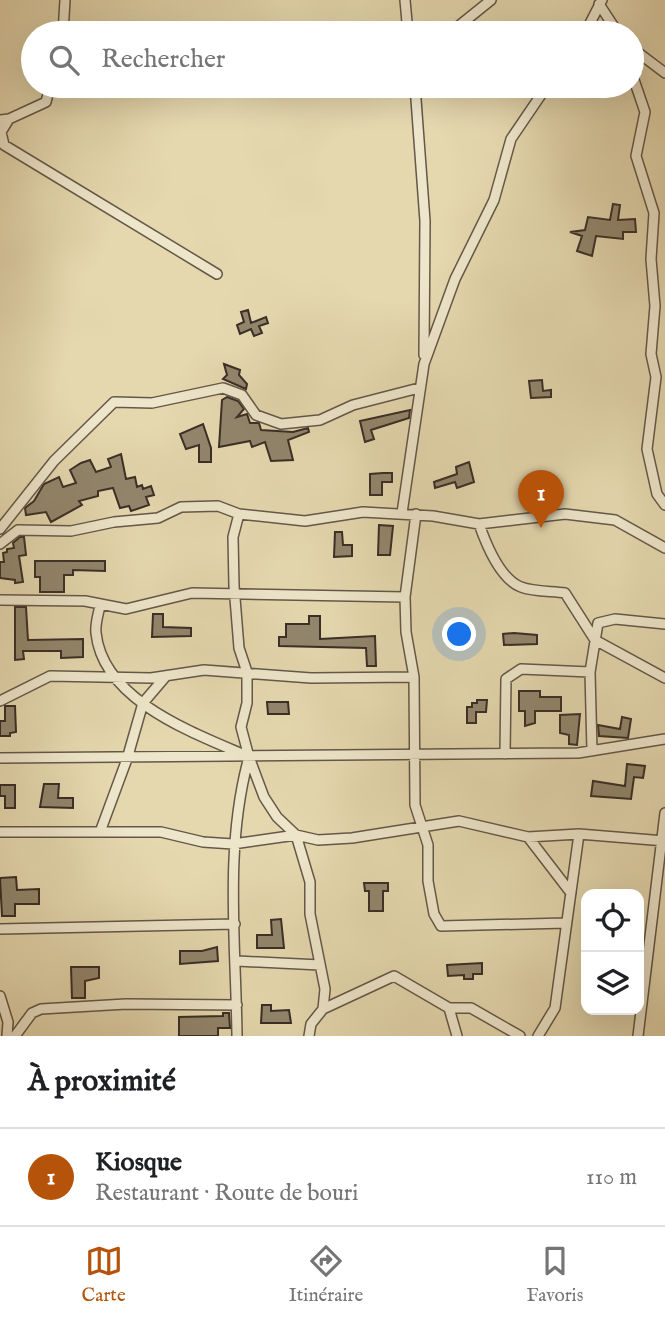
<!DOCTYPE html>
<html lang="fr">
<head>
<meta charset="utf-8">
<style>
  body { margin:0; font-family:"IM FELL English",serif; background:#f2f2f2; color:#202124 }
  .controls { position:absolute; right:21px; bottom:21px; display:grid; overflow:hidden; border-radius:14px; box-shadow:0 7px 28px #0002 }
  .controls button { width:63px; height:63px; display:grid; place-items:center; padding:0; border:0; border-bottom:2px solid #e0e0e0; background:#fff; color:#202124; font:35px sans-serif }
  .you { position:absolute; left:460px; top:635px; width:24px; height:24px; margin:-18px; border:5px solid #fff; border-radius:50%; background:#1a73e8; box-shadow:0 0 0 10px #1a73e833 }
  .badge { display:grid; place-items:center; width:46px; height:46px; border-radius:50%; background:#b45309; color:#fff; font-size:23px; font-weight:700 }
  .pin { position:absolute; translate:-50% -58px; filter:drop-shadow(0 2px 4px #0008) }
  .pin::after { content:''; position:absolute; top:37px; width:24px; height:21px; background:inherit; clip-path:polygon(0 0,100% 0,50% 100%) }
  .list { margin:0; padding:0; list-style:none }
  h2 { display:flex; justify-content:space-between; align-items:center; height:91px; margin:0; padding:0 28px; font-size:30px }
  h2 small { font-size:23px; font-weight:400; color:#757577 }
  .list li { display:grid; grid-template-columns:46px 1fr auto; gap:21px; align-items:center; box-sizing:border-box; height:98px; padding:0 28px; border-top:2px solid #e0e0e0 }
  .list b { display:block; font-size:26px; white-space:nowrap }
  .list p { margin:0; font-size:23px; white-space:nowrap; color:#757577 }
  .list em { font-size:23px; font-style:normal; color:#757577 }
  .icon { flex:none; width:38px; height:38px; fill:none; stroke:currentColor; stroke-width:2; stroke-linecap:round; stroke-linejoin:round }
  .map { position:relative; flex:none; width:665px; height:1036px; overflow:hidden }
  .search { position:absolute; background:#fff; box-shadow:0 7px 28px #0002; left:21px; right:21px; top:21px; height:77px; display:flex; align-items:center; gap:18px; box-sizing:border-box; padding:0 24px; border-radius:38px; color:#757577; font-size:26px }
  .sheet { height:189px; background:#fff }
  nav { display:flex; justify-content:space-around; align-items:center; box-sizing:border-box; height:98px; border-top:2px solid #e0e0e0; background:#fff; font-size:19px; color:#757577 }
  nav a { display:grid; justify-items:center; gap:4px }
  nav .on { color:#b45309 }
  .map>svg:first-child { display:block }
  .building { fill:#92866d; stroke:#392e26; stroke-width:2 }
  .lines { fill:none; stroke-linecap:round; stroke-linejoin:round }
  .minor-casing { stroke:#645848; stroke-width:12 }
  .minor { stroke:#eee6cb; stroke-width:9 }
</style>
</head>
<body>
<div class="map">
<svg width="665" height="1036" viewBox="0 0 665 1036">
  <rect width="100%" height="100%" fill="#e5d8af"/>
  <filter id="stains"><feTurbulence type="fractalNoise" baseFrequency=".00286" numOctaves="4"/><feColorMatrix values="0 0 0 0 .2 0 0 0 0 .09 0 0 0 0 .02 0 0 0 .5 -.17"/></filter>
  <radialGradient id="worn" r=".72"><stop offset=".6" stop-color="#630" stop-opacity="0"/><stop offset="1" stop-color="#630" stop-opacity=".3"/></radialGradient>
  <path class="building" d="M613,204L620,205L618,220L635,219L636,232H623V239L596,236L592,256L577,251L582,236L570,232L585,230L588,217L610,220Z
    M248,310L251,323L266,317L268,323L259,326L262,333L254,336L251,329L240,334L237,325L244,322L241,312Z
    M224,364L240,370L239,375L247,384L246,389L223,379L227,375Z
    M542,380L543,391L551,390V397L531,398L529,381Z
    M227,397L238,401L244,409L237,417L247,414L250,423H259L261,430L293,432L308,428L309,432L288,440L293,460L271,461L265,442L252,447L250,441L219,447L222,400Z
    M410,410L409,418L371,430L374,439L365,442L360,421Z
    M203,424L211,448V462H199V445L186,449L180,434Z
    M121,454L126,479L135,477L137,487L142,485L143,489L151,486L154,495L146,497L149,505L131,511L129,506L120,508L113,488L98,491V496L79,501L82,505L51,522L46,512L26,515L25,508L34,501L44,484L59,477L63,487L76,483L70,470L81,463L90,460L96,472L111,467L108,459Z
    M469,462L474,482L457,488L455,482L435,488L434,482L457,474L456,467Z
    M383,473H392V482H382V495H370V474Z
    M379,525L393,526L390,555H378Z
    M335,532H342L343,545H352V556L334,557Z
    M20,537H24L26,555L19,556L23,582L15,583V580L0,578V562H4L3,553L7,552V549L14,548L13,543Z
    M35,561H105V571L73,570V575H64V592H40V577H35Z
    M15,607H26L28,640L83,639V657L61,658V651H23L24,659L15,660Z
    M153,614H163V627L191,628V636L152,637Z
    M309,616H320V639L375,636L376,666H367L366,648L279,646V637H286V624H309Z
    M514,633L537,635V644L504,645L503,634Z
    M519,691H540V697H561V711H535V723L525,726V711H519Z
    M477,700H487L486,712H476V723H467V707H472V703H477Z
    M267,702H288L289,714H268Z
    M5,706H15L16,732L10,733V736H0V721H5Z
    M580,714L577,745L569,744V735L560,733V715Z
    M622,717L631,719L628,738L599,736L598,725L620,729Z
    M627,764L645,766L643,778L634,777L631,799L591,796L593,781L625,786Z
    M44,784H59L58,798H73V808L40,807Z
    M0,785H15V808H5V796H0Z
    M16,877L17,890L39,889V904H15V916H2L0,878Z
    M364,883H388V891H383V911H369V891H365Z
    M281,919L284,948H257V935H272L271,920Z
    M217,947L218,961L180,964V951H202Z
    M482,963V974H473V979H464V975L448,976L447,965Z
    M71,967H99V978L85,981V998H72Z
    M262,1005H271V1011L289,1010L291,1023H261Z
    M223,1013H229L230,1028H218V1036H179V1017L223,1016Z"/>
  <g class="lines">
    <g class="minor-casing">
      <path id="minor" d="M405,0L408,33
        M599,4L618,33
        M63,33L65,0
        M450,33L491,0
        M585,33L602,0
        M632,48L665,73
        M632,74L645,112L636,156L654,213L651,259L655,306L651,354L656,377L647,449L657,494L665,505
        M415,86L425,221L424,355
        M9,119L1,132L4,145L217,274
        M0,120L9,119L46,102L50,86
        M402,513L424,364L455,279L494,200L511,139L547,86
        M239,514L233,537L234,586L239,648L247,672V703L241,727L249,757L264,797L277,817L296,835L310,882V914L325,989L323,1009L311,1024L309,1036
        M416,514L405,597L406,632L414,677L415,805L428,845V881L434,914L441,926L566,923
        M479,524C486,544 500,579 521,587C534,592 552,591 565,593L595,640L665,678
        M0,529L54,461L114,402L152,403L223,388L242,395L256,415L281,424L320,420L353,405L419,388
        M0,544L18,530L71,531L114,522L158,518L181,507L218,506L239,514L305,521L363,512L433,516L479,524L565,514L615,520L665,548
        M0,600L85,601L126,609L192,593L405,597
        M100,606C98,615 95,624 96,633C103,701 194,733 249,757C224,847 236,944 237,1036
        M590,672L592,751
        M0,701L50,676L151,678L204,670L311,678L414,677
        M505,754L506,679L521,669L590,672L598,623L615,619L665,624
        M0,758L578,753L665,739
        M0,832H161L203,842L233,844L296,835L318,840L352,838L459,821L528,837L579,834L665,841
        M100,832L127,759L143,703L166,676
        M528,837L571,893
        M0,929L235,924
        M237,961L320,965
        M0,996L8,1022L7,1036
        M449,1008H471L520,1036
        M323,1009L394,976L449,1008L457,1036
        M15,1036L32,1013L41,1009L126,1004L237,1005
        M538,1036L555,1008L579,834
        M638,1036L665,813"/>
    </g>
    <use href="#minor" class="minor"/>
  </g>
  <rect width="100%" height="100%" filter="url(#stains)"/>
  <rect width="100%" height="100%" fill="url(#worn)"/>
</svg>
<div class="controls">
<button><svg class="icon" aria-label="locate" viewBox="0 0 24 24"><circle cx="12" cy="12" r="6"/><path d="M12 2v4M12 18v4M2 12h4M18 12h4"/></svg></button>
<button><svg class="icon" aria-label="layers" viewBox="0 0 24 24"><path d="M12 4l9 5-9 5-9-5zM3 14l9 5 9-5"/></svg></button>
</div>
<div class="you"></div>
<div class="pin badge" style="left:541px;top:528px">1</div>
<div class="search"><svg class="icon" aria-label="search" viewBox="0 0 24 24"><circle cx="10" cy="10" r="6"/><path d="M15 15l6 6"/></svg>Rechercher</div>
</div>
<section class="sheet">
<h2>À proximité<small></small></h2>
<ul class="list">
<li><span class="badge">1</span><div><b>Kiosque</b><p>Restaurant · Route de bouri</p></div><em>110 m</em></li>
</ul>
</section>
<nav>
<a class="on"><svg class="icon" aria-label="map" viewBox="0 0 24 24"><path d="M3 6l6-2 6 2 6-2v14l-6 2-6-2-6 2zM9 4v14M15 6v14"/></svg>Carte</a>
<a><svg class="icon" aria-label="directions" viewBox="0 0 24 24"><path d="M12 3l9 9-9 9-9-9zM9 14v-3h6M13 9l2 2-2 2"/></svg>Itinéraire</a>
<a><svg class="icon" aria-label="saved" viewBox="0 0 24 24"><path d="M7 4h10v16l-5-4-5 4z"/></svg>Favoris</a>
</nav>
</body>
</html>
